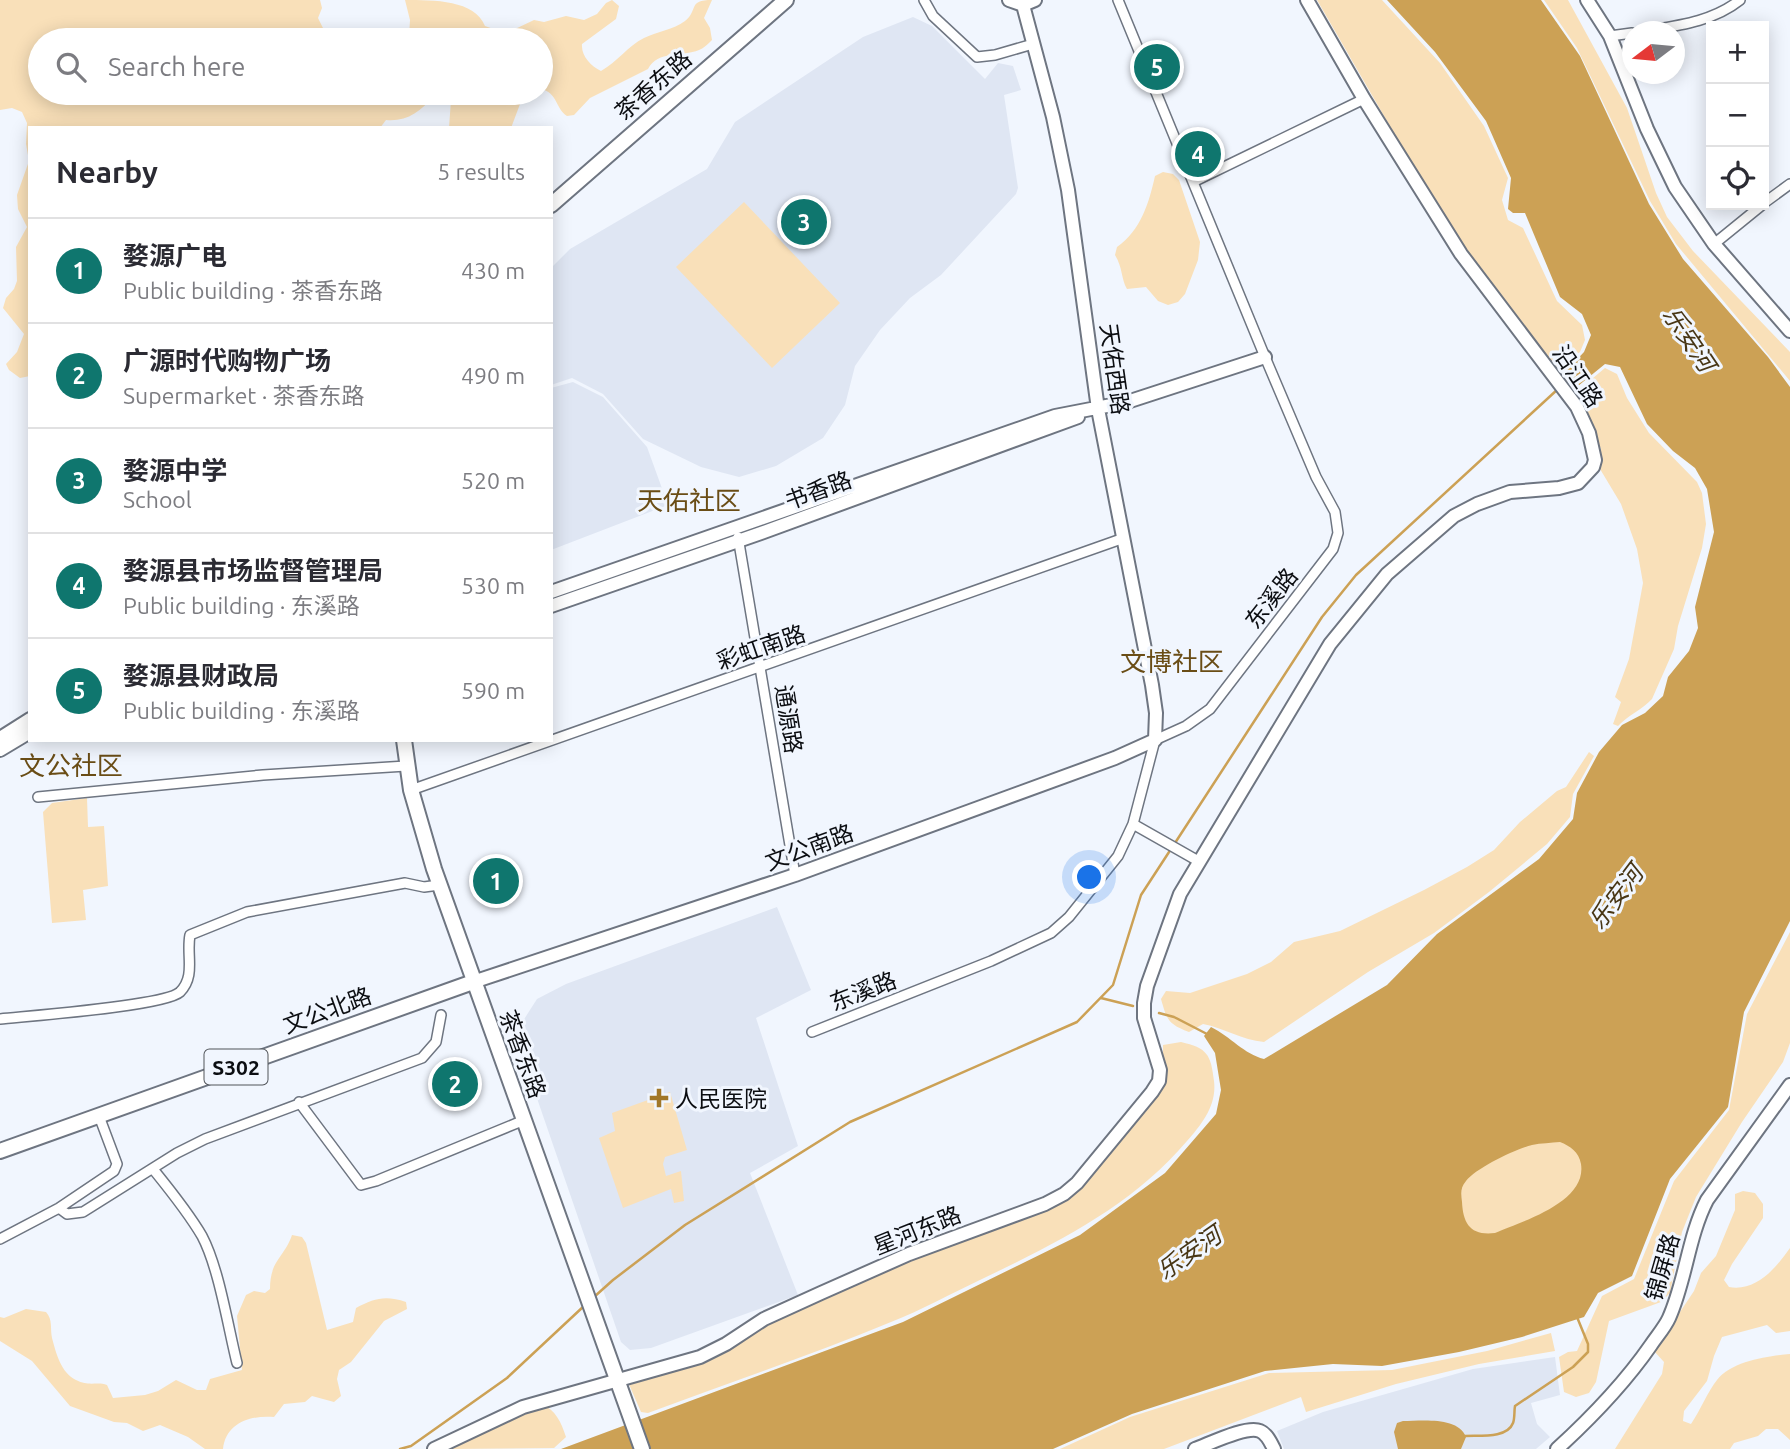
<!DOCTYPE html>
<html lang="en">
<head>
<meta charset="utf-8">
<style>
  body { margin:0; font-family:Ubuntu,"Noto Sans SC",sans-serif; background:#f2f2f3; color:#2b2b33 }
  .controls { position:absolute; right:21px; top:21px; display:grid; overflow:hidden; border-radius:0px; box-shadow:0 4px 18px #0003 }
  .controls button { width:63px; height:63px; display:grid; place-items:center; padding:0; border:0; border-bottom:2px solid #e1e1e2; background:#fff; color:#2b2b33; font:35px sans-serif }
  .compass { position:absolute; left:1622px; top:21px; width:63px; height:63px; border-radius:50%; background:#fff; box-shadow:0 4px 18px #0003; rotate:254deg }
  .you { position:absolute; left:1090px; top:878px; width:24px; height:24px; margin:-18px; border:5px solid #fff; border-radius:50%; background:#1a73e8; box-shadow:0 0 0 10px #1a73e833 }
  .badge { display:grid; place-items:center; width:46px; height:46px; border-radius:50%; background:#0f766e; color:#fff; font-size:23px; font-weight:700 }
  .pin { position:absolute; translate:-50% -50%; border:4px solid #fff; box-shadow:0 2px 7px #0006 }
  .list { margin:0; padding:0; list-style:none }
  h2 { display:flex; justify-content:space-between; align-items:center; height:91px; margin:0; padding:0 28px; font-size:30px }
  h2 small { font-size:23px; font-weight:400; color:#7c7c81 }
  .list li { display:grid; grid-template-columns:46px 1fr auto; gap:21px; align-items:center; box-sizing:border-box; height:105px; padding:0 28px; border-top:2px solid #e1e1e2 }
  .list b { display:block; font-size:26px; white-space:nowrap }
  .list p { margin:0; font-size:23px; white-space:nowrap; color:#7c7c81 }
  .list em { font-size:23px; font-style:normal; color:#7c7c81 }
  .icon { flex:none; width:38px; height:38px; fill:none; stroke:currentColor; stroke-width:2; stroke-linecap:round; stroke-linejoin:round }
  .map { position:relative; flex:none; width:1790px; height:1449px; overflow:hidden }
  .search { position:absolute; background:#fff; box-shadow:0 4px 18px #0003; left:28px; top:28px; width:525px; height:77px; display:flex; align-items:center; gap:18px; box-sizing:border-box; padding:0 24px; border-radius:38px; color:#7c7c81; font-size:26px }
  .panel { position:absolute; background:#fff; box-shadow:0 4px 18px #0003; left:28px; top:126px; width:525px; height:616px; border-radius:0px }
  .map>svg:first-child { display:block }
  .built { fill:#dfe6f3 }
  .green { fill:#f9e0b9 }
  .water { fill:#cca155; fill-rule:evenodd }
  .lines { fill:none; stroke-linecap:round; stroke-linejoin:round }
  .stream { stroke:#cca155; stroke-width:2.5 }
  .street-casing { stroke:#6e7581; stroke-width:12 }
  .secondary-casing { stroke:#6e7581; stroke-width:16 }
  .primary-casing { stroke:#6e7581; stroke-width:18 }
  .street { stroke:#fff; stroke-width:9 }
  .secondary { stroke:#fff; stroke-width:12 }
  .primary { stroke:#fff; stroke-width:14 }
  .poi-dot { fill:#a17727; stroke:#f1f6fe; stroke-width:2.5 }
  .labels { text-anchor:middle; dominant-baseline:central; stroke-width:6; stroke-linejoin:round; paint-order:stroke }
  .shield { fill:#f1f6fe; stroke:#515459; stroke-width:2 }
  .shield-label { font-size:21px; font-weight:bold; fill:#0c0e12 }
  .street-label { font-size:23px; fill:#0c0e12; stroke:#f1f6fe }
  .poi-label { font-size:23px; fill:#0c0e12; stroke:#f1f6fe; text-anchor:start }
  .water-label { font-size:24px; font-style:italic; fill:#483615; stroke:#f1f6fe }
  .quarter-label { font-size:26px; fill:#6a4d16; stroke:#f1f6fe }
</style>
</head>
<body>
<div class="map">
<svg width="1790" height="1449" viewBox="0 0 1790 1449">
  <rect width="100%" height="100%" fill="#f1f6fe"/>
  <path class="built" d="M913,17L932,26L985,79L998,63L1013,66L1021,90L1004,95L1018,188L1016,194L941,275L910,298L880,330L855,366L845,405L823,438L776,466L739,477L701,467L643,439L603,394L572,378L551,385V268L570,249L707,169L735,122L863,37Z
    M573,382L603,397L647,447L668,505L551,550V388Z
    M777,907L811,990L756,1018L798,1146L750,1173L798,1295L651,1348L630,1350L621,1342L520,1049L521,1024L537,999L566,984Z
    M1555,1357L1560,1395L1531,1403L1537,1424L1550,1437L1536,1449H1284L1277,1431L1323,1412L1473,1369Z"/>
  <path class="green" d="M0,0H320L322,8L318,18L323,28L342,40H40V93H528L523,96L511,128H449L451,100L447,95L433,96C421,112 406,122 386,120L380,128H30V376L20,378L9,370L6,364L17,352L24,334L3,308L6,298L14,289L17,281L16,247L27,227L18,209L17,195L29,161L26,144L27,123L22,112L12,108L0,110Z
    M405,0C434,0 475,0 485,26L499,31L513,30L534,20L544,22L566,16L584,20L597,14L606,3L612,0L619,6L616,19L582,44C581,56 591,66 601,71C617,62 628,46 644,38C658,31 673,30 685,21C699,10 687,0 712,0L704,18L710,28L712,40C708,44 704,48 699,50C682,57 658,50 648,69L590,98L574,115L567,116C555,108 558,93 541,89V40H406L409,37L410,20Z
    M1317,0H1382L1440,63L1484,126L1508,178L1502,200L1508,220L1523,228L1557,301L1582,325L1585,340L1580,352L1560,368L1553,364L1465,252L1414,168Z
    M1544,0H1568L1627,108L1656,193L1667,217L1693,251L1790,352V381L1676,244L1650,201L1577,48Z
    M1163,172L1173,174L1179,180L1200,242L1198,260L1185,294L1178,302L1168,305L1158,301L1146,287L1127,289C1121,279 1123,268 1115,255L1117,247C1141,230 1149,203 1155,176Z
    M744,202L840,303L772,368L676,267Z
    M1605,368L1617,374L1627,398L1649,433L1697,482L1702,493L1706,524L1702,548L1678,626L1674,649L1652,699C1642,710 1628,715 1618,726L1613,724L1621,702L1615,697L1629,659L1643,583L1637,549L1621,504L1600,469L1601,449L1583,407L1581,388Z
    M1589,752L1594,756L1573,794L1570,817L1547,844L1489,892L1434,933L1368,972L1264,1042C1242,1040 1224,1028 1203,1024L1189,1032C1168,1024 1167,1020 1161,999L1166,991L1190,993L1247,974L1271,962L1294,942L1340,931L1424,890L1467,867L1494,850L1520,822L1557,791L1566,787Z
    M87,798L88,827L104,826L108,886L83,890L86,920L52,923L43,812L52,803Z
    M1790,932V1043L1783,1062L1742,1122L1696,1197L1682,1232L1670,1293L1661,1302L1609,1321L1596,1382L1589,1393L1576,1397L1564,1392L1559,1357L1568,1352L1577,1351L1602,1296L1634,1279L1674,1181L1729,1110L1747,1014Z
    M1181,1042C1207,1048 1211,1054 1214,1081C1217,1105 1202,1124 1187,1141C1132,1206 1057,1243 982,1279C952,1293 922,1310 891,1322C811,1355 729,1383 648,1413L641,1412L628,1382L657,1372L780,1308L1065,1196L1155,1092L1163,1061V1045Z
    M670,1092L687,1150L665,1157L663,1164L666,1176L681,1171L684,1201L674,1203L671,1189L623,1208L599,1138L615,1131L612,1113Z
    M1550,1133L1648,1159L1308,1339L1445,1183Z
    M1743,1191L1755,1193L1763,1204V1218L1732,1264L1724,1280L1729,1287C1756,1292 1776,1268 1790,1248V1331L1776,1333L1767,1325L1722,1337L1714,1356L1707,1381L1684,1411L1683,1421L1691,1424C1700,1411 1708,1391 1717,1380C1732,1361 1768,1356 1790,1354V1440L1778,1429H1766L1758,1436L1734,1443L1730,1449H1615L1662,1374L1664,1362L1654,1351L1694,1291L1701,1273L1716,1256L1735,1210V1194Z
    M292,1235L302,1237L306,1243L327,1330L353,1322L356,1308C374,1298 386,1295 406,1302L407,1309L384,1321L351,1362L339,1370L337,1379L341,1396L334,1402L312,1396L305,1402L284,1404L274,1417C250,1415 226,1423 223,1449H205L188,1437L160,1425L143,1431L127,1423L114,1422L70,1406L32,1361L0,1341V1317L4,1318L26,1309L46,1312C53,1320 50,1328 52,1338C56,1353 61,1373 76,1380C90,1387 97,1381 107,1385L113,1398L145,1395L158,1391L176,1380L197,1390H206L210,1379L242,1370L237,1316L246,1295L254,1291L265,1293L270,1289C270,1260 284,1258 292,1235Z
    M1551,1333L1555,1351L1479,1364L1396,1384L1306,1412L1301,1397L1164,1449H1060L1130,1417L1269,1373L1392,1370L1487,1351Z
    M541,1404C556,1410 561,1422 566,1437L554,1448L448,1449Z"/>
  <path class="water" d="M1387,0H1541L1580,56L1649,204L1683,259L1768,357L1790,387V921L1744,1012L1728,1107L1670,1179L1632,1276L1598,1293L1584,1317L1522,1337L1459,1352L1382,1366L1333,1364L1265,1371L1132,1414L1053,1449H561L903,1322L1080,1235L1165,1173L1216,1114L1221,1090L1215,1053L1204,1036L1211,1027C1231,1037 1244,1054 1264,1059L1387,985L1437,934L1539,859L1573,819L1577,793L1599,752L1622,725L1645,713L1663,696L1668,677L1689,651L1698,628L1695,607L1714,532L1707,489L1695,468L1673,451L1647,424L1620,367L1605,364L1578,386L1566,371L1584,352L1591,335L1582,314L1560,297L1525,213H1513L1508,209L1511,178L1486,121L1435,52ZM1560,1142C1570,1146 1579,1152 1581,1164C1587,1202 1523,1221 1495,1233C1471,1236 1463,1224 1462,1202C1461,1194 1460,1188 1466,1181C1476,1168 1516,1149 1532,1145C1541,1143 1551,1143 1560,1142Z
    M1403,1421C1421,1421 1458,1416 1466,1437L1461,1449H1398L1394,1432L1397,1423Z"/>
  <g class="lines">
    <path class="stream" d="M1563,384L1574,375
      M1175,843L1322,617L1356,575L1558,389
      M1101,998L1133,1006
      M1159,1013L1174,1017L1207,1034
      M594,1297L613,1280L685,1225L850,1122L1077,1022L1113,985L1141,895L1171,849
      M1465,1436C1478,1435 1507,1439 1513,1423C1515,1418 1514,1411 1515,1406L1573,1367L1588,1352V1344L1577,1317
      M400,1449L411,1446L507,1378L584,1306"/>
    <g class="street-casing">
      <path id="street" d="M924,0L933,16L977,57L995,55L1033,44
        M1639,32C1674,26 1711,23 1740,0
        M1610,36L1632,33
        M1193,182L1364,99
        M1764,203L1790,184
        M1714,244L1762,205
        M738,537L795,875
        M411,790L1124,538
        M38,797L263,775L406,766
        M1133,824L1200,862
        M0,1019C28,1016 165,1006 180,992C196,976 186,955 190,935L247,912L405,883L424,887L439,885
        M812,1032L991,961L1051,933L1069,917L1118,856L1133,824L1155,740L1186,726L1210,709L1333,549L1338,533L1335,512L1316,477L1265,357L1118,0
        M299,1102L361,1185L376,1181L522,1121
        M153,1169C170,1190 188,1212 202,1236C219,1268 228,1327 237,1363
        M59,1208L67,1214L83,1212L177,1153L205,1139L422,1058L436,1042L441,1015
        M0,1239L59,1208L114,1171L117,1164L99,1116"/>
    </g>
    <g class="secondary-casing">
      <path id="secondary" d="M1009,0L1023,5L1035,0
        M1587,0L1610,36L1647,129L1675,187L1714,244L1790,331
        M551,592L1055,416L1127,402L1265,357
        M551,606L761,533L1078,417
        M0,738L30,719
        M0,750L30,732
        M473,982L795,875L1115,758L1155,740L1156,713L1152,685L1098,409L1068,190L1053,117L1023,5
        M434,1449L523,1407L700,1357L726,1344L764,1319L821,1293L909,1254L1045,1204L1064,1194L1077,1183L1152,1092L1159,1081L1160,1070L1144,1018V1003L1147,986L1180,894L1330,644L1387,574L1454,516L1477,504L1510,492L1559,488L1578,483L1593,467L1595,460L1589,433L1577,407L1461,254L1364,99L1307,0
        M1195,1449C1209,1444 1247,1425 1260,1431C1267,1434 1271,1443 1274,1449
        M1557,1449C1592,1417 1624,1384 1651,1345C1657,1336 1665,1327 1669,1318C1686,1280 1688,1237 1707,1200L1790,1085"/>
    </g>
    <g class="primary-casing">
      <path id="primary" d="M551,205L786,0
        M404,740L411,790L434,869L642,1449
        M0,1151L473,982"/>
    </g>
    <use href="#street" class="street"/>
    <use href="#secondary" class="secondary"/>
    <use href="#primary" class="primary"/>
  </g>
  <path class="poi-dot" d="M655.5 1087.5h7v7h7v7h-7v7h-7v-7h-7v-7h7z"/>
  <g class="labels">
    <rect class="shield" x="204.5" y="1049.5" width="63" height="35" rx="5"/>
    <g class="shield-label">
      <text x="236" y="1067">S302</text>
    </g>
    <g class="street-label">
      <text transform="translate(653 85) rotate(-41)">茶香东路</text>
      <text transform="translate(1115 369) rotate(82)">天佑西路</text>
      <text transform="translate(1578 376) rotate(56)">沿江路</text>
      <text transform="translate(818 490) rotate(-20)">书香路</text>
      <text transform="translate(1271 598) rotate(-52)">东溪路</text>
      <text transform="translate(761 647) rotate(-19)">彩虹南路</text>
      <text transform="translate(789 719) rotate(81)">通源路</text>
      <text transform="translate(809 847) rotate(-20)">文公南路</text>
      <text transform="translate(863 991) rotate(-21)">东溪路</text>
      <text transform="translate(327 1010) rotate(-20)">文公北路</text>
      <text transform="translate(523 1054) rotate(70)">茶香东路</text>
      <text transform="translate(917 1230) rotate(-22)">星河东路</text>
      <text transform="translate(1662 1267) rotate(-74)">锦屏路</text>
    </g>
    <g class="poi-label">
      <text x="675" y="1098">人民医院</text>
    </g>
    <g class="water-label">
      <text transform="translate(1689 339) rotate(56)">乐安河</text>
      <text transform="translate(1616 897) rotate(-53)">乐安河</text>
      <text transform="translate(1189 1253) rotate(-35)">乐安河</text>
    </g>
    <g class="quarter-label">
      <text x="689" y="500">天佑社区</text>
      <text x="1172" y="661">文博社区</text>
      <text x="71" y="765">文公社区</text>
    </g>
  </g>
</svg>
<div class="controls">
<button>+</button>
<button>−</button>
<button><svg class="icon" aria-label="locate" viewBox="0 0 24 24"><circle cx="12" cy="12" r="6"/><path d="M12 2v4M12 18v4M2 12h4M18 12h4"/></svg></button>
</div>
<svg class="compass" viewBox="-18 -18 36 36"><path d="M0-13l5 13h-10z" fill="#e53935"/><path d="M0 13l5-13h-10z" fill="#7c7c81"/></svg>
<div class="you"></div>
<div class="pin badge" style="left:496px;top:881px">1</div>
<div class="pin badge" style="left:455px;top:1084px">2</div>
<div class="pin badge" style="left:804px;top:222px">3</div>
<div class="pin badge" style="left:1198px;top:154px">4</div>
<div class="pin badge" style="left:1157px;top:67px">5</div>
<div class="search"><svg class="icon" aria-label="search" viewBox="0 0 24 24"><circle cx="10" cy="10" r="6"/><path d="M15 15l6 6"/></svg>Search here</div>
<section class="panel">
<h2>Nearby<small>5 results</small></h2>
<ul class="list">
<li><span class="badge">1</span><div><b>婺源广电</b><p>Public building · 茶香东路</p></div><em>430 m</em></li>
<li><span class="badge">2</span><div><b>广源时代购物广场</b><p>Supermarket · 茶香东路</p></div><em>490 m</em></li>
<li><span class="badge">3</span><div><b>婺源中学</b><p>School</p></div><em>520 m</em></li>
<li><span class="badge">4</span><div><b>婺源县市场监督管理局</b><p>Public building · 东溪路</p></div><em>530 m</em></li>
<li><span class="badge">5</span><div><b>婺源县财政局</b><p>Public building · 东溪路</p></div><em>590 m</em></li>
</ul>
</section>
</div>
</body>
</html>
